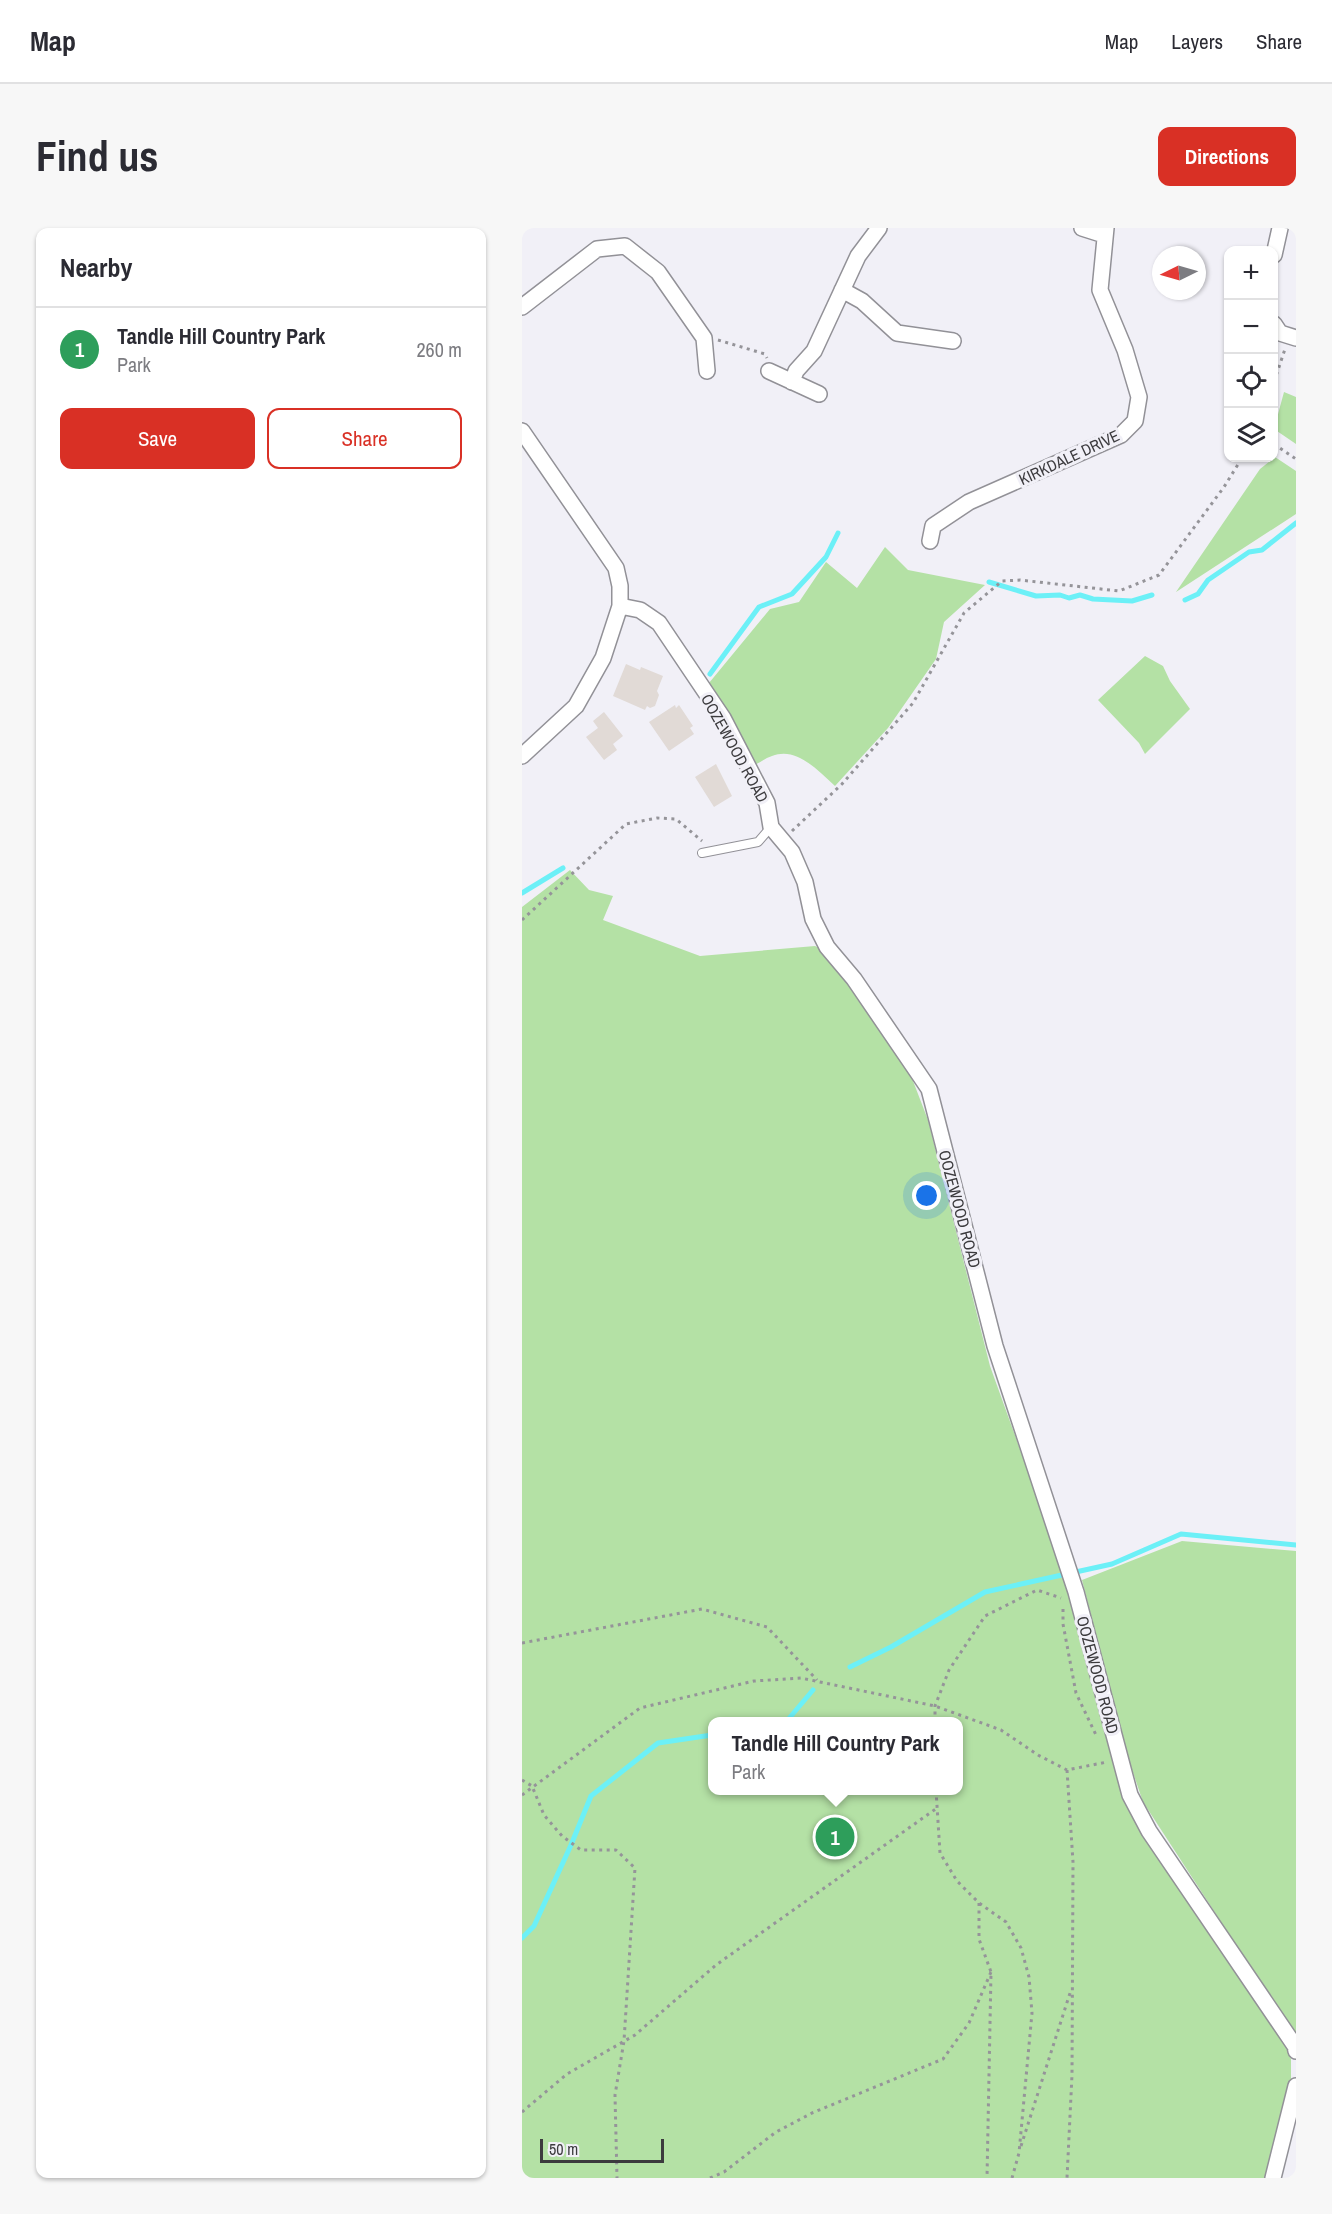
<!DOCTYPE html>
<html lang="en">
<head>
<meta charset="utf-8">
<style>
  body { margin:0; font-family:"Archivo Narrow",sans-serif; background:#f7f7f7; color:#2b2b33 }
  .controls { position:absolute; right:18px; top:18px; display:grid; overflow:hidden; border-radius:12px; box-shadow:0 2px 4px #0004 }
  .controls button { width:54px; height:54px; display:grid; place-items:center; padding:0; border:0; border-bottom:2px solid #e1e1e2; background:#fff; color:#2b2b33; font:30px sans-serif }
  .compass { position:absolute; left:630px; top:18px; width:54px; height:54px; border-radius:50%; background:#fff; box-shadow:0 2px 4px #0004; rotate:265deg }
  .scale { position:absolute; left:18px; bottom:15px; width:124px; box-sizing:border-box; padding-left:6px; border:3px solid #3c3b3e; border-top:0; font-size:16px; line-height:21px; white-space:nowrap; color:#3c3b3e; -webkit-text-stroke:4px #f1f0f7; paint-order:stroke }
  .you { position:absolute; left:405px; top:968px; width:21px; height:21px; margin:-15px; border:4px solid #fff; border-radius:50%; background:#1a73e8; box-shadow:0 0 0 9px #1a73e833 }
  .badge { display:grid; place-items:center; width:39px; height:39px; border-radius:50%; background:#d93025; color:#fff; font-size:20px; font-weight:700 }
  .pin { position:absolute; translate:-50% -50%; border:3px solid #fff; box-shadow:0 2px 6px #0006 }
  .popup { position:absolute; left:186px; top:1489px; width:255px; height:78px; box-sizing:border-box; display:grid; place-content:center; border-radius:12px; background:#fff; filter:drop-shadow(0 2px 4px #0005); font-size:20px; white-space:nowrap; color:#7c7c81 }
  .popup b { font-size:22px; color:#2b2b33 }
  .popup::after { content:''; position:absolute; left:50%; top:100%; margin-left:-12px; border:12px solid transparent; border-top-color:#fff }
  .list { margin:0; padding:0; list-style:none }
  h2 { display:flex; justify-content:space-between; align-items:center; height:78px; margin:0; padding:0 24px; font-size:26px }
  h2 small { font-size:20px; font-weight:400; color:#7c7c81 }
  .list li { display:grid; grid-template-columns:39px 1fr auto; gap:18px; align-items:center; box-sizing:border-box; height:84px; padding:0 24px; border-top:2px solid #e1e1e2 }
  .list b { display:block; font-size:22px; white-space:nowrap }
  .list p { margin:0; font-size:20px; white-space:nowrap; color:#7c7c81 }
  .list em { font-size:20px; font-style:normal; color:#7c7c81 }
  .actions { display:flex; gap:12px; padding:18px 24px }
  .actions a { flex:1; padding:14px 0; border:2px solid #d93025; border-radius:12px; text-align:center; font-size:21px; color:#d93025 }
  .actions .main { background:#d93025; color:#fff }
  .icon { flex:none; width:33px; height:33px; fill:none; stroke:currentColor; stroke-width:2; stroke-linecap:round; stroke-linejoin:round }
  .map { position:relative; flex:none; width:774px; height:1950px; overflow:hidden; border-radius:12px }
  header { display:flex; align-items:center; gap:36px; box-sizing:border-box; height:84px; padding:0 30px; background:#fff; border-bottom:2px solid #e1e1e2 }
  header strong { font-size:28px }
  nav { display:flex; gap:33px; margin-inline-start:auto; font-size:21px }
  .intro { display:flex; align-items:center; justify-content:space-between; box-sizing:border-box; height:144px; padding:0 36px }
  h1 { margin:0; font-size:42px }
  .button { padding:15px 27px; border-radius:12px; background:#d93025; color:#fff; font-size:21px; font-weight:700 }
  main { display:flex; gap:36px; padding:0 36px }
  aside { flex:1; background:#fff; border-radius:12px; box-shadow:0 2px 4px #0004 }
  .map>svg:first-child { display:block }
  .green { fill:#b4e1a5; fill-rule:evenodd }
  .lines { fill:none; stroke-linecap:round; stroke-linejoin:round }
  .stream { stroke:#6cf0f7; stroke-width:5 }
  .building { fill:#e1dad6 }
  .lane-casing { stroke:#929197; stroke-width:10 }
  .street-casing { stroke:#929197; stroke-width:18 }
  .path { stroke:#959499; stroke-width:3; stroke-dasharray:3 4.5; stroke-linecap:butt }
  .lane { stroke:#fff; stroke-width:8 }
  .street { stroke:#fff; stroke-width:15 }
  .labels { text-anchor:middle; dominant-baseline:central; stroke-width:6; stroke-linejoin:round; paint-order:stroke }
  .street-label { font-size:16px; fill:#3c3b3e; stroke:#f1f0f7 }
</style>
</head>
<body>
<header>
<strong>Map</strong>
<nav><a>Map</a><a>Layers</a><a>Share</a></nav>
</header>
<div class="intro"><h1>Find us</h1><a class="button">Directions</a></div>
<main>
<aside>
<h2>Nearby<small></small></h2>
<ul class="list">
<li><span class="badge" style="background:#2e9e5b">1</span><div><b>Tandle Hill Country Park</b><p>Park</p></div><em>260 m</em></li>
</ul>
<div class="actions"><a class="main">Save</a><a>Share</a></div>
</aside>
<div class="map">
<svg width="774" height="1950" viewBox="0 0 774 1950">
  <rect width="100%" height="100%" fill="#f1f0f7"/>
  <path class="green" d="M762,164L774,169V216L752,201Z
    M753,229L774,243V286L654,364L738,241Z
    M363,319L386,342L463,357L422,394L414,431L366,500L313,558C296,543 275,518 250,528C244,530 238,534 233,537L187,455L248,381L277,374L304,334L335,360Z
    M623,428L641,438L648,453L668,481L623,526L617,515L576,472Z
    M48,642L67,662L91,668L81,692L178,728L293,718L301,722L352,788L386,840L406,892L468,1138L550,1366L592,1534L764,1818L769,1831V1853L745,1950H0V679ZM190,1494H436V1562H190Z
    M660,1313L774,1323V1809L621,1574L604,1524L560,1352Z"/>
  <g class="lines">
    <path class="stream" d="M467,354L514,368L538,367L547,370L558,367L571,371L610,373L630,367
      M663,372L676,366L686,352L727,324L740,322L774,295
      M188,446L237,379L270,366L304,329L316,305
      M0,665L41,640
      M328,1439L369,1419L463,1364L590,1336L659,1306L774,1317
      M264,1494L291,1462
      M0,1710L12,1698L49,1617L69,1568L136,1515L190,1507"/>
  </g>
  <path class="building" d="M104,436L118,442L119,439L141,448L135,463L137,467L133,478L128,480L125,478L123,482L91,468Z
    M153,477L154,480L157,477L171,498L168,500L172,506L147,523L127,494Z
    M82,484L101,508L91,516L95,522L82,532L64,509L76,500L71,493Z
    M194,536L210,568L192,579L173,549Z"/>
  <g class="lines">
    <g class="lane-casing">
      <path id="lane" d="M180,625L236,614L249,599"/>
    </g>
    <g class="street-casing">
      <path id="street" d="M560,0L582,7
        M752,27L758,0
        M320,62L340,73L375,105L431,113
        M0,79L75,21L103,18L136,44L182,110L185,143
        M752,96L758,105L774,110
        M247,143L297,166
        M270,154L274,143L292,123L336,28L357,0
        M0,203L94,340L98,358V378L118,382L137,395L201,490L245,575L249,599L270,624L283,654L291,691L305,719L332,751L407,861L473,1118L554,1364L608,1567L627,1603L773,1818L774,1823
        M408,313L411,298L447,274L599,207L613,193L617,169L603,122L578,62L584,0
        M0,528L54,478L81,430L98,378
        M751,1950L774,1858"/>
    </g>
    <path class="path" d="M196,112L243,126L245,130
      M752,154L763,121
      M752,216L774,231
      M270,603L320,556L391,475L442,385L480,353L498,352L597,363L637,347L702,259L720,230
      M0,692L104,596L135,590L154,591L180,613
      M541,1381V1396L554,1465L574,1507
      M0,1415L180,1381L245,1399L295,1452
      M413,1494V1478L427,1442L463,1388L515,1362L539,1370
      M545,1542L551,1634L550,1847L545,1950
      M0,1552L10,1558L22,1587L40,1608L59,1622H94L113,1640L102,1813L93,1867L95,1950
      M414,1562L418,1625L435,1653L457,1675L484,1694L499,1720L507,1749L510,1785L497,1925L490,1950
      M0,1567L118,1480L232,1453L279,1450L413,1478L479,1502L516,1527L545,1542L585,1534
      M457,1675V1711L469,1744L465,1950
      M0,1884L45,1846L113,1807L194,1737L415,1580
      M499,1918L549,1762
      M188,1950L202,1944L254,1904L290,1885L421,1831L447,1795L469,1744"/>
    <use href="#lane" class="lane"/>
    <use href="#street" class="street"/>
  </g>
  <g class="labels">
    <g class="street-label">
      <text transform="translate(547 229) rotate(-25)">KIRKDALE DRIVE</text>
      <text transform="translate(213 520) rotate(61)">OOZEWOOD ROAD</text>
      <text transform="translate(438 981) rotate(75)">OOZEWOOD ROAD</text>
      <text transform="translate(576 1447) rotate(75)">OOZEWOOD ROAD</text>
    </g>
  </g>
</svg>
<div class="controls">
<button>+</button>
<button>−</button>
<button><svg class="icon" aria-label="locate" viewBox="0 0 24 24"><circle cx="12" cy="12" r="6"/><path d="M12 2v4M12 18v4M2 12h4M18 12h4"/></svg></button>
<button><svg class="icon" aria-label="layers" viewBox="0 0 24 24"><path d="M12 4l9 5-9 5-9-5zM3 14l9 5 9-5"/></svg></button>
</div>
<svg class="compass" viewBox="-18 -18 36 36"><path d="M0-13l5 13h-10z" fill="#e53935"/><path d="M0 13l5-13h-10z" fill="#7c7c81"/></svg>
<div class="scale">50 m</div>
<div class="you"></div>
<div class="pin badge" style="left:313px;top:1609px;background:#2e9e5b">1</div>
<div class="popup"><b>Tandle Hill Country Park</b>Park</div>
</div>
</main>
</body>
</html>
